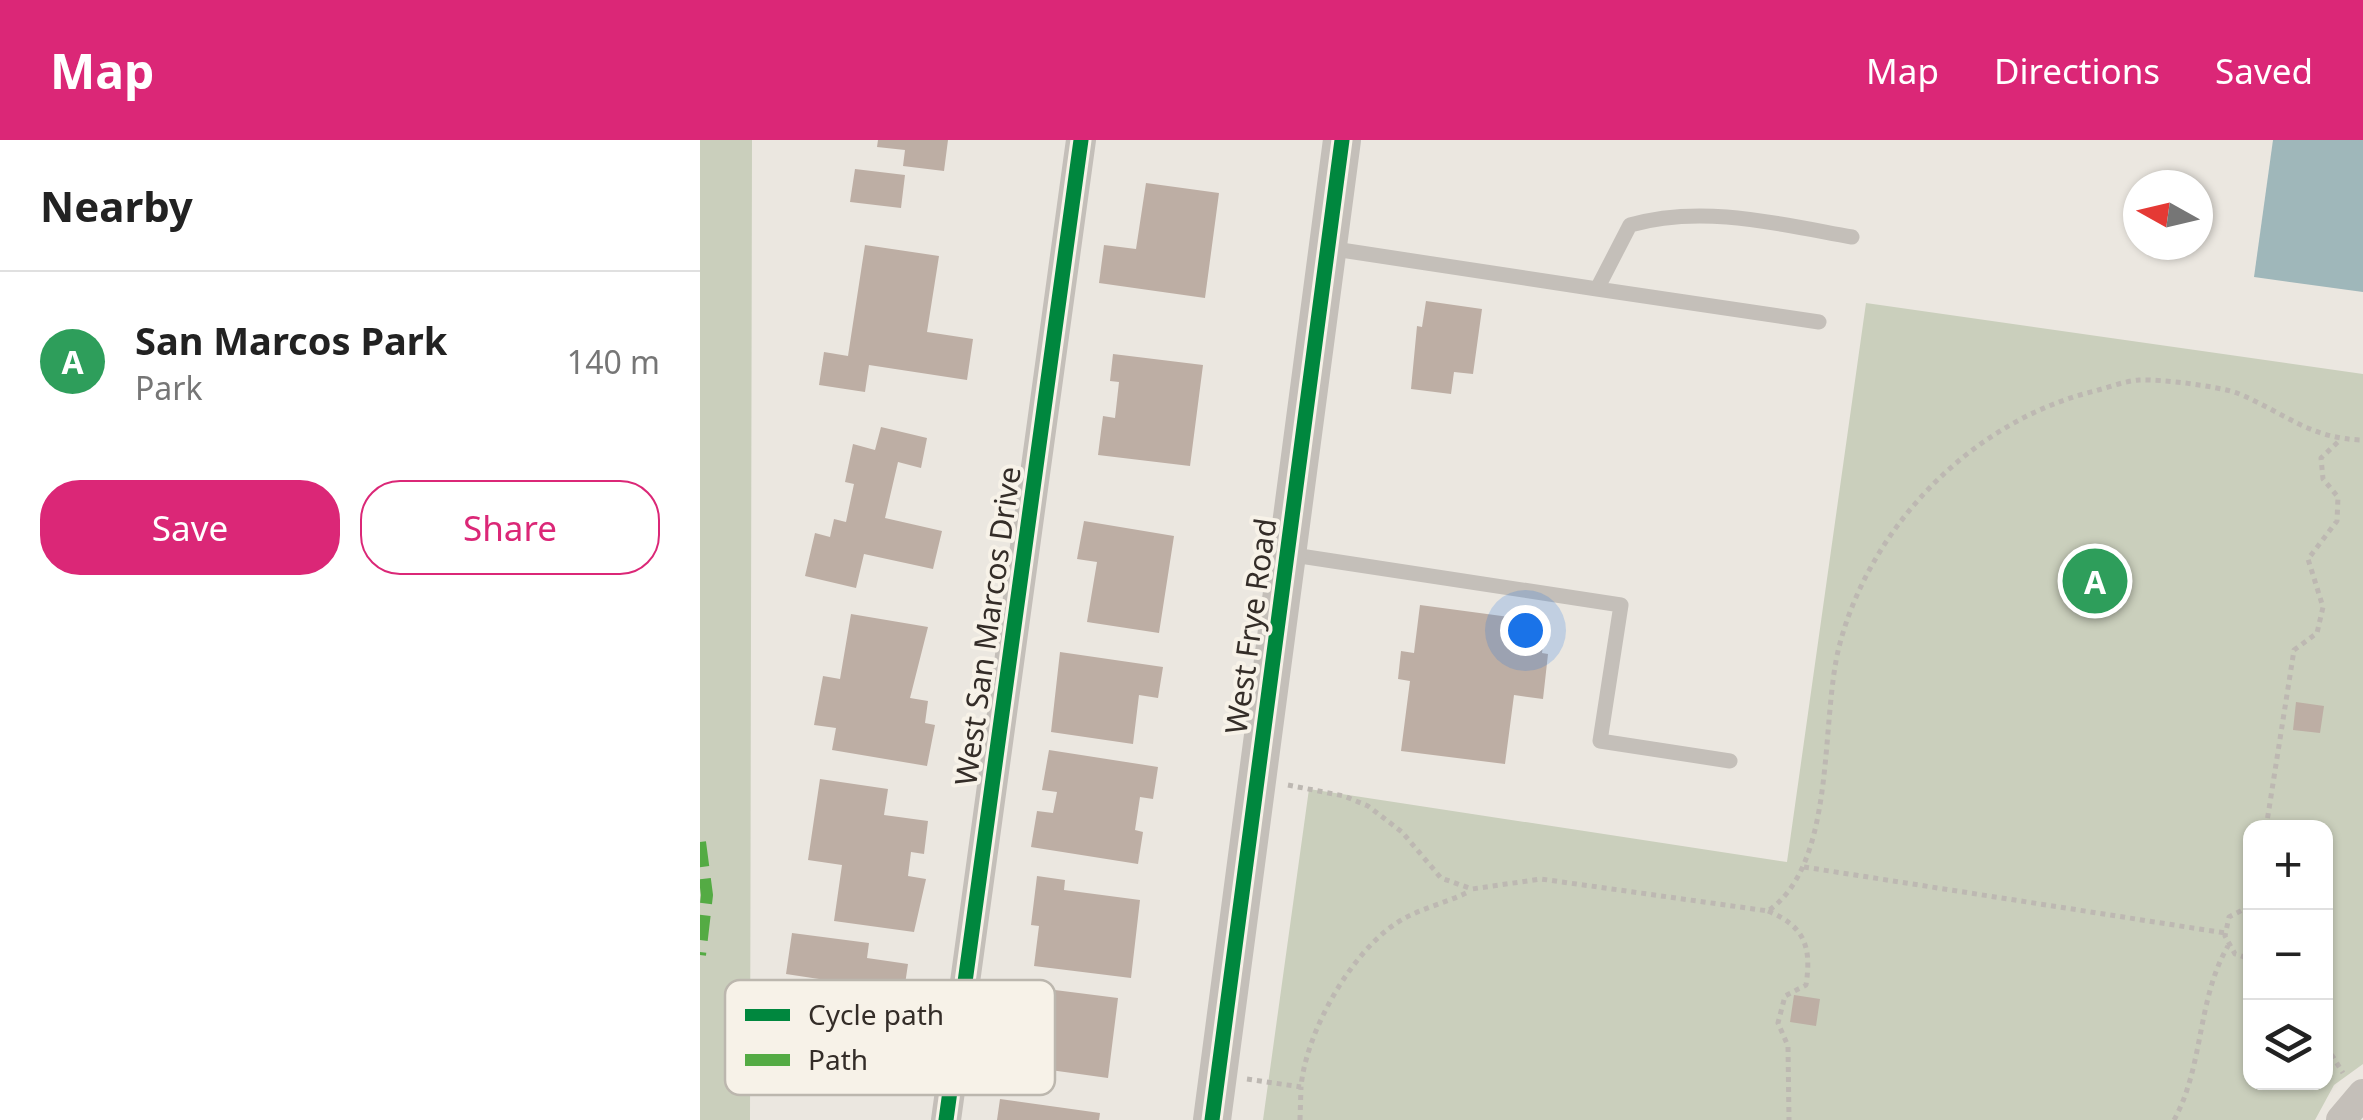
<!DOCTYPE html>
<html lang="en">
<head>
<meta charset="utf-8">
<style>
  body { margin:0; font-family:"Noto Sans",sans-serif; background:#f6f6f6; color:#222 }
  .controls { position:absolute; right:30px; bottom:30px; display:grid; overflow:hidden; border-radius:20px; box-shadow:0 2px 8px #0004 }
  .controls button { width:90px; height:90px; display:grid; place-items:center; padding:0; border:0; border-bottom:2px solid #e0e0e0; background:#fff; color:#222; font:50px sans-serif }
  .compass { position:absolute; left:1423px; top:30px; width:90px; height:90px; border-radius:50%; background:#fff; box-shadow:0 2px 8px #0004; rotate:278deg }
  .you { position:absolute; left:825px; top:490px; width:35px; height:35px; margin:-25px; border:8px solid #fff; border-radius:50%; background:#1a73e8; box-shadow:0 0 0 15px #1a73e833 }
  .badge { display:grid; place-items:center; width:65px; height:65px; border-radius:50%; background:#db2777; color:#fff; font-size:32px; font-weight:700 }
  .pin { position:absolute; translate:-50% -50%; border:5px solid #fff; box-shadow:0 2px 10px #0006 }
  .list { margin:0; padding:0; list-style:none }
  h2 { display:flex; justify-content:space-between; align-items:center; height:130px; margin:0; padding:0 40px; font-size:42px }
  h2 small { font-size:32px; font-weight:400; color:#767676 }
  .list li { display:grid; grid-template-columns:65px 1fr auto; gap:30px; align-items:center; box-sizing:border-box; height:180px; padding:0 40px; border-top:2px solid #e0e0e0 }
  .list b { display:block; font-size:38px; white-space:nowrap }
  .list p { margin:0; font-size:32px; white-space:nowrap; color:#767676 }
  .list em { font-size:32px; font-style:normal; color:#767676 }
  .actions { display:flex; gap:20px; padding:30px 40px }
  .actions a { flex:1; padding:22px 0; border:2px solid #db2777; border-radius:40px; text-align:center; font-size:35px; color:#db2777 }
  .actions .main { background:#db2777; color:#fff }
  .icon { flex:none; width:55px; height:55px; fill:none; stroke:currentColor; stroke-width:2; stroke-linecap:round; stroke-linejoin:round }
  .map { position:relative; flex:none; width:1663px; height:980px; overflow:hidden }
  header { display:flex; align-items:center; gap:60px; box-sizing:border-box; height:140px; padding:0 50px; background:#db2777; color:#fff }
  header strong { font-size:48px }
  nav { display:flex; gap:55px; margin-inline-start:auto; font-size:35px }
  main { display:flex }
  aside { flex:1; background:#fff }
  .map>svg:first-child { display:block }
  .green { fill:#cacfbc; fill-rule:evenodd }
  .water { fill:#9fb7ba }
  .building { fill:#bdaea4 }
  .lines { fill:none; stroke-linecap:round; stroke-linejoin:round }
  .path { stroke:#bdb8b2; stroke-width:5; stroke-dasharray:5 5; stroke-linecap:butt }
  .service { stroke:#c4bfb9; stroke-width:15 }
  .minor { stroke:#c4bfb9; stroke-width:30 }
  .tertiary { stroke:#c4bfb9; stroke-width:38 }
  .quiet { stroke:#54ab44; stroke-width:12; stroke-dasharray:25 12; stroke-linecap:butt }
  .cycleway-casing { stroke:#f7f2e8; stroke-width:21 }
  .cycleway { stroke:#00873e; stroke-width:15 }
  .labels { text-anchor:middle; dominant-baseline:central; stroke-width:8; stroke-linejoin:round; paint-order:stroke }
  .street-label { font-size:30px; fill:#342d28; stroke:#f7f2e8 }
  .key { fill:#f7f2e8; stroke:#bcb7ae; stroke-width:2.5 }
  .key-label { font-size:28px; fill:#342d28 }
</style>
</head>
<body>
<header>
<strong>Map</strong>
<nav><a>Map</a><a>Directions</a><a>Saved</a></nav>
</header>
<main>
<aside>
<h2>Nearby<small></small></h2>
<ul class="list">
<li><span class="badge" style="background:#2e9e5b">A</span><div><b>San Marcos Park</b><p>Park</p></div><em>140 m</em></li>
</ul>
<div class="actions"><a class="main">Save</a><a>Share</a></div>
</aside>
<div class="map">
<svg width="1663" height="980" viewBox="0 0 1663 980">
  <rect width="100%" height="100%" fill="#ebe7e0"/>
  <path class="green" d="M0,0H52L50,980H0Z
    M1166,163L1663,234V924L1634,945L1615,980H563L609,649L1087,722ZM1550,688H1626V942H1550Z"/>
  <path class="water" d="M1573,0H1663V152L1554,137Z"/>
  <path class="building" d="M178,0H248L244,31L203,26L205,10L177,7Z
    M155,29L205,35L201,68L150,62Z
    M446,43L519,53L505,158L399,143L404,105L436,109Z
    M165,105L239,116L227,192L273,199L267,240L169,225L165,252L119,245L124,212L148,216Z
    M726,161L782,169L773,234L754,232L751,254L711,249L717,186L722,187Z
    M413,214L503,225L490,326L398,315L403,276L415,278L419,242L410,241Z
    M181,287L227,298L221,328L198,322L185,378L242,391L233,429L164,414L156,448L105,436L115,393L130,397L134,379L146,382L154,344L145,342L153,304L175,310Z
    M384,381L474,396L459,493L387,482L397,422L377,419Z
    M720,465L846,482L842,513L848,514L843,559L814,555L805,624L701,611L710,541L698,539L701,511L714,513Z
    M151,474L228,487L210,558L228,561L225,583L235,585L227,626L132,610L136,588L114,585L123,536L140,539Z
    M360,512L463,527L458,558L439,555L433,604L351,592Z
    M1596,562L1624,566L1620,593L1593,590Z
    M349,610L458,627L453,659L440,657L435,690L443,692L438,724L331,707L337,671L353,673L357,652L342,650Z
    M120,639L188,649L184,675L228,681L224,714L211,712L208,736L226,739L214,792L134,781L142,725L108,720Z
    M337,736L365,740L364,750L440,760L431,838L334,826L339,786L331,785Z
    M92,793L169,803L167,818L208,824L203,858L179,854L177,871L162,869L158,904L112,897L119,839L86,834Z
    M339,848L418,858L408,938L343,929L341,943L305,938L312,886L334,889Z
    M1094,855L1120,859L1116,886L1090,882Z
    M161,914L168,949L136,956L128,921Z
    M300,959L400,973L399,980H297Z"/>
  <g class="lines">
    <path class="path" d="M588,645L644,656L668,666L702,692L741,738L772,749L841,739L1068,771C1137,723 1120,583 1139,507C1170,385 1274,280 1395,251C1409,247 1425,241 1439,240C1461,239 1517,246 1537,253C1584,272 1609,299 1663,300
      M1566,688L1594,510L1617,493L1623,467L1608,419L1637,381L1638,357L1623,339L1621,318L1639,301
      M1104,727L1525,793
      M1550,766L1529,777L1525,796L1535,814L1550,819
      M1068,771C1104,786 1112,806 1106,845L1085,856L1078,883L1088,906L1089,980
      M1626,906L1643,933
      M547,939L601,947C606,891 654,805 705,778C725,767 749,762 770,751
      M600,980L601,947
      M1474,980C1504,926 1497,859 1528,806"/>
    <path class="service" d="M628,108L897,149L930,85C1002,64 1080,84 1152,97
      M897,149L1119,182
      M587,414L921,465L900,601L1030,621"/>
    <path class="minor" d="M246,980L381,0
      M1641,980L1663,954"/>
    <path class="tertiary" d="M512,980L642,0"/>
    <path class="quiet" d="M0,702L7,755L0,815"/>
    <g class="cycleway-casing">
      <path id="cycleway" d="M246,980L381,0
        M512,980L642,0"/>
    </g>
    <use href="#cycleway" class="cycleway"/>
  </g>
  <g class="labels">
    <g class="street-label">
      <text transform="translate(287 486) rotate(-82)">West San Marcos Drive</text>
      <text transform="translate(550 486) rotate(-82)">West Frye Road</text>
    </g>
  </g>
  <rect x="25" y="840" width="330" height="115" rx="15" class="key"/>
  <rect x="45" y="869" width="45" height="12" fill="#00873e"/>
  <rect x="45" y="914" width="45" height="12" fill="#54ab44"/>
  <g class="key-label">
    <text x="108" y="885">Cycle path</text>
    <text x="108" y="930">Path</text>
  </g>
</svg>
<div class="controls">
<button>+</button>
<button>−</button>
<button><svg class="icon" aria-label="layers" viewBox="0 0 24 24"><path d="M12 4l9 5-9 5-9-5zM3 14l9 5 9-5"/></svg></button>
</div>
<svg class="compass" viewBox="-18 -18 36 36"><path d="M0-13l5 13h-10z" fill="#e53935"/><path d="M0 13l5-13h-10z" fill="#767676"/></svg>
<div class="you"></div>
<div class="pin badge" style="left:1395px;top:441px;background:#2e9e5b">A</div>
</div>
</main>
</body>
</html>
